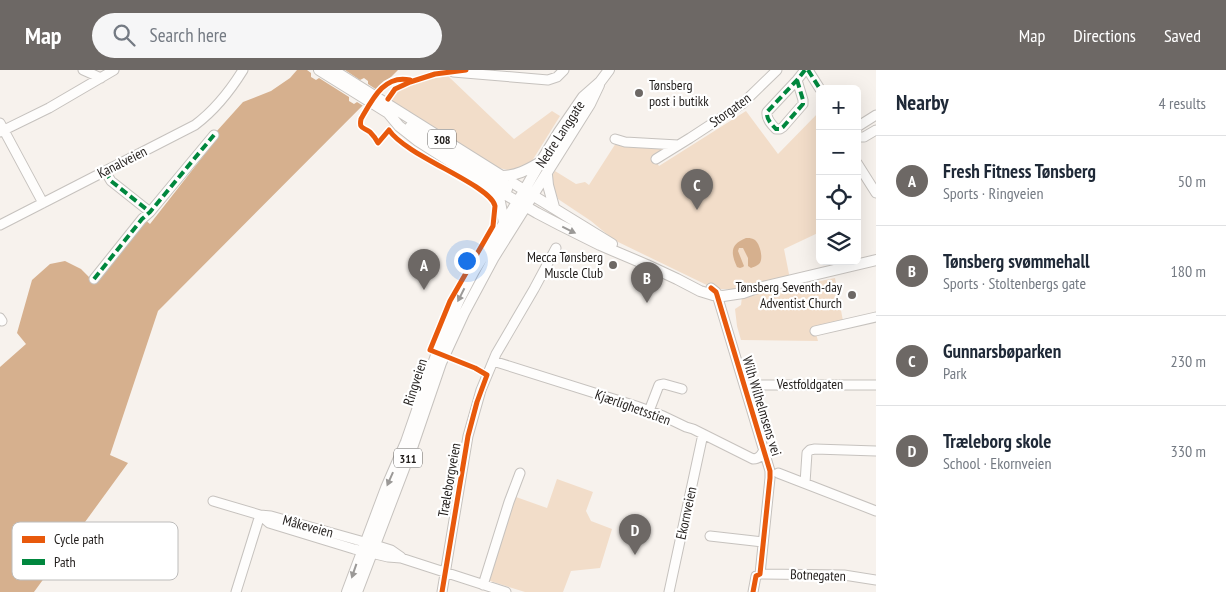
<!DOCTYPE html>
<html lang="en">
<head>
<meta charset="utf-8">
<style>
  body { margin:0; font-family:"PT Sans Narrow",sans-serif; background:#f6f6f7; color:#1f2937 }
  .controls { position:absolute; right:15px; top:15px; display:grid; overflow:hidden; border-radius:8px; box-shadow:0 5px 20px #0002 }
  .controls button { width:45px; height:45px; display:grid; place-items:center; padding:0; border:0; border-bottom:1px solid #e0e1e3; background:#fff; color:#1f2937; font:25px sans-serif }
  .you { position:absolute; left:466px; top:190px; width:18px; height:18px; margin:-12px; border:4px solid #fff; border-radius:50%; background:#1a73e8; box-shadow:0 0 0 8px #1a73e833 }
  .badge { display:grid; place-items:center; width:32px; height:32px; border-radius:50%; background:#6d6865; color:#fff; font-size:16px; font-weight:700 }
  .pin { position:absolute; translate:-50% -41px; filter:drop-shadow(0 1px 2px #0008) }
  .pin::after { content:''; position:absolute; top:26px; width:18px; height:15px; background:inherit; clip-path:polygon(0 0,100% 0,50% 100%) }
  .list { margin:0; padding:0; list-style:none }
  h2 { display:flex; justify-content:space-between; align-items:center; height:65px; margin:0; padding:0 20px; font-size:21px }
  h2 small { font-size:16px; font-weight:400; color:#747a83 }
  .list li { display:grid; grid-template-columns:32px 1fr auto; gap:15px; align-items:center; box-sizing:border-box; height:90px; padding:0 20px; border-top:1px solid #e0e1e3 }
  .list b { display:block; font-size:19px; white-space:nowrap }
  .list p { margin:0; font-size:16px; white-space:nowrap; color:#747a83 }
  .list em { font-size:16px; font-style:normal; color:#747a83 }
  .icon { flex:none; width:28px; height:28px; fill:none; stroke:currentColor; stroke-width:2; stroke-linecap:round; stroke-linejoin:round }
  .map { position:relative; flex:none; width:876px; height:522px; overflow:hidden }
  header { display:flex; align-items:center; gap:30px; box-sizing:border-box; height:70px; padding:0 25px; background:#6d6865; color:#fff }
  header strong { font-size:24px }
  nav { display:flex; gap:28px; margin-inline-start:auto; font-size:18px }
  .search { width:350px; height:45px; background:#f6f6f7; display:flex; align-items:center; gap:12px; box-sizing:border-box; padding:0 18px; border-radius:28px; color:#747a83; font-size:19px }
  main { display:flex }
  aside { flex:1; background:#fff }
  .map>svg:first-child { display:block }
  .green { fill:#f2ddc9 }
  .water { fill:#d6b08e }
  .pier { fill:#f7f2ed }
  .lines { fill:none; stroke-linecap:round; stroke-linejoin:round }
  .minor-casing { stroke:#c6c2be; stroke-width:11 }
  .major-casing { stroke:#c6c2be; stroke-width:12 }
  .minor { stroke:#fefdfc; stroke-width:9 }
  .major { stroke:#fefdfc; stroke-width:10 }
  .quiet { stroke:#00873e; stroke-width:4; stroke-dasharray:8 4; stroke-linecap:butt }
  .cycleway-casing { stroke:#fff; stroke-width:8 }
  .cycleway { stroke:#e8590c; stroke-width:5 }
  .oneway { fill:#9b9997 }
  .poi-dot { fill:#6d6865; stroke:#fff; stroke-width:2 }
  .labels { text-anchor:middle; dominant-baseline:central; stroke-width:4.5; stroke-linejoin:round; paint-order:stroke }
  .shield { fill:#fff; stroke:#646260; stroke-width:1 }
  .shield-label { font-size:12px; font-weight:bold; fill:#221e1c }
  .poi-label { font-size:14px; fill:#221e1c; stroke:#fff; text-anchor:end }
  .street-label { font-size:14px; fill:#221e1c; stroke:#fff }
  .key { fill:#fff; stroke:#bdbcbb; stroke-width:1 }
  .key-label { font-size:14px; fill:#221e1c }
</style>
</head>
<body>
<header>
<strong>Map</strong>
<div class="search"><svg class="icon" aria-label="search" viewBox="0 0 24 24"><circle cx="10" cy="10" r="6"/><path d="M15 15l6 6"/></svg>Search here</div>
<nav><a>Map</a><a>Directions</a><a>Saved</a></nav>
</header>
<main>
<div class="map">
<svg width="876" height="522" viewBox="0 0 876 522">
  <rect width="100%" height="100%" fill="#f7f2ed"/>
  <path class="green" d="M448,6L514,69L552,41L560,46L532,91L521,97L508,100L495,97L388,31L397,19L413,12Z
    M746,41L778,84L820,41V162L784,179L790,209L740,219H715L614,170L591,151L558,129L554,118L552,106L555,101L576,114L585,112L589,115L616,73L664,78V79L661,82L653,86L659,96Z
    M835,208L843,251L815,260L818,271L741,270L737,256L735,239L741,235L742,227Z
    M557,409L593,422L586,441L591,451L612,459L600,498L571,501L563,522H525L487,510L516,427L547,438Z"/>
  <path class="water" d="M297,0H398L158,241L110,385L128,393L34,522H0V297L26,274L17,263L32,210L50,194L65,191L81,199L93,211L144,149L150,154L219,66L216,62L243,32L271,21L290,8Z
    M746,168C750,168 751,168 755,170C760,174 764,189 759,194C757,196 753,197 751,198L748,196V188L743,178H739L738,181L744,196L743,197L740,198L737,197C730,182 731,174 746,168Z"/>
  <path class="pier" d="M307,0H345L360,10L364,8L368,11V14L380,22L365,37L357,32L354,34L349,31V27L319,8L316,10L311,7V3Z"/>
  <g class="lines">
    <g class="minor-casing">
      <path id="minor" d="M83,0L101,8
        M808,0L820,19
        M453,2L548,10L557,7L564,0
        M797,10L803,30V34L783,57L780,59H776C772,55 766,49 767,42L797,10L805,0
        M0,53L43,133
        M857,57L876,45
        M0,62L49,38L114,0
        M857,67H864L876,60
        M615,69L625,72L678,75
        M656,89L690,68L742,34L777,0
        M857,93L876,123
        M105,101L111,111L150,142
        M0,155L195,55C215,40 230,21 243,0
        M94,209L142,149L150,142L214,65
        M711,218L716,222L717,225L770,401V408L760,504L756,506L753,522
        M0,248L2,251
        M815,261L876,247
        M493,291L636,336L663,346L686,357L693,359L753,389C759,389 762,385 764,379
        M745,315H876
        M649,341L659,315L664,314L682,319
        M778,403L876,441
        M805,413L807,383L810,380L815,379L876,381
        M213,431L260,445L271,446L375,475L391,480L401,487
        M260,445L269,453L354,479L388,487L401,488L506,522
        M710,466L763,472
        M760,504L844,505L876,510
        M483,515L509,432L520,403
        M236,522L260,445
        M442,522L468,366L481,320L496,284L534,219L556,178
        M669,522L703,364"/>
    </g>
    <g class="major-casing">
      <path id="major" d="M319,0L393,46
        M333,0L524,120L612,174
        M389,44L399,56L418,71L490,117L501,122L537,143L560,155L600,175L647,195L677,209L700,221L713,225L723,226L743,223L754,219L876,190
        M410,57L507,119
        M547,105L548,115L554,137
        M502,106C516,106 527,100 539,93
        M491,118L500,132L504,153
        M347,522L386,418L406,372L442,268L459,230L474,201L521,126L540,93L559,62L583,27L600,12L609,0
        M357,522L413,375L441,293L464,243L494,187L590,34L599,15"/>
    </g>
    <use href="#minor" class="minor"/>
    <use href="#major" class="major"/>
    <path class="quiet" d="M808,0L820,19
      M797,10L803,30V34L783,57L780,59H776C772,55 766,49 767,42L797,10L805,0
      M105,101L111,111L150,142
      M94,209L142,149L150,142L214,65"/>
    <g class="cycleway-casing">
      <path id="cycleway" d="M410,12V10C384,4 372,30 361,49C359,59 363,57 370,62C373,65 376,69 378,73L389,60C406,86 491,115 495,136L493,156L450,231L430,280L475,298L487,305L477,332L468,366L442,522
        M388,29L395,19L410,12L435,4L466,0
        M711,218L716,222L717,225L770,401V408L760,504L756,506L753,522"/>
    </g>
    <use href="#cycleway" class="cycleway"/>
  </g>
  <defs><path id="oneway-solid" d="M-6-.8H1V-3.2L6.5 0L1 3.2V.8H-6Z" transform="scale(1.25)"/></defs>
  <g class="oneway">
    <use href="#oneway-solid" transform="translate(569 160) rotate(26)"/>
    <use href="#oneway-solid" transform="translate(461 225) rotate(117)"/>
    <use href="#oneway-solid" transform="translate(390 409) rotate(114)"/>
    <use href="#oneway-solid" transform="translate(354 501) rotate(109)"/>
  </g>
  <g class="poi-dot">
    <circle cx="639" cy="23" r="5"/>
    <circle cx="613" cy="195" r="5"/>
    <circle cx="852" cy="225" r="5"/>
  </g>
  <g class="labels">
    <g class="shield">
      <rect x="428" y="59.5" width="28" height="19" rx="4"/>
      <rect x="394" y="378.5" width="28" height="19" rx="4"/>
    </g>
    <g class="shield-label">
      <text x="442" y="69">308</text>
      <text x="408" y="388">311</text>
    </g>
    <g class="poi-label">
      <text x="649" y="15" text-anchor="start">Tønsberg<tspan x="649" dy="16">post i butikk</tspan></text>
      <text x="603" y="187">Mecca Tønsberg<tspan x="603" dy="16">Muscle Club</tspan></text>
      <text x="842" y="217">Tønsberg Seventh-day<tspan x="842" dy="16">Adventist Church</tspan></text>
    </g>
    <g class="street-label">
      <text transform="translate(730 40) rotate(-36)">Storgaten</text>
      <text transform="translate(560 64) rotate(-57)">Nedre Langgate</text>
      <text transform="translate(122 92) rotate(-27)">Kanalveien</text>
      <text transform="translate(415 312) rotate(-72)">Ringveien</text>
      <text x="810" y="314">Vestfoldgaten</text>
      <text transform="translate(762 336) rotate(73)">Wilh Wilhelmsens vei</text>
      <text transform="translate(633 337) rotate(20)">Kjærlighetsstien</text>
      <text transform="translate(449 410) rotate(-80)">Træleborgveien</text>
      <text transform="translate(686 443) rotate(-78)">Ekornveien</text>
      <text transform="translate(308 456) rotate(15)">Måkeveien</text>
      <text transform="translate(818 505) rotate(2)">Botnegaten</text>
    </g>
  </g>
  <rect x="12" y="452" width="166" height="58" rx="8" class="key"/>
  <rect x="22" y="466" width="23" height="7" fill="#e8590c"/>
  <rect x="22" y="489" width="23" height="6" fill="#00873e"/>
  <g class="key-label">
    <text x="54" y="474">Cycle path</text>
    <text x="54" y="497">Path</text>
  </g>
</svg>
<div class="controls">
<button>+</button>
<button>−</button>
<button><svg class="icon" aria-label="locate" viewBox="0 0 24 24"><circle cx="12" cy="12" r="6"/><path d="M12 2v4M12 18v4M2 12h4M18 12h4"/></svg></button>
<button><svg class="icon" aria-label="layers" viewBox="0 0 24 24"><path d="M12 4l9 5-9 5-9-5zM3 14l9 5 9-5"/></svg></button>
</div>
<div class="you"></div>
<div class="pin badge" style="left:424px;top:220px">A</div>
<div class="pin badge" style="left:647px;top:233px">B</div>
<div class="pin badge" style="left:697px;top:140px">C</div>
<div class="pin badge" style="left:635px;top:485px">D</div>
</div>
<aside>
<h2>Nearby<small>4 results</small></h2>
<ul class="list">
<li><span class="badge">A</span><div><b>Fresh Fitness Tønsberg</b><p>Sports · Ringveien</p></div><em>50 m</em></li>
<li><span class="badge">B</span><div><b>Tønsberg svømmehall</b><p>Sports · Stoltenbergs gate</p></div><em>180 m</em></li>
<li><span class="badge">C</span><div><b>Gunnarsbøparken</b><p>Park</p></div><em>230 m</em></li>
<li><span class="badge">D</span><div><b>Træleborg skole</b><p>School · Ekornveien</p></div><em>330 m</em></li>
</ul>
</aside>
</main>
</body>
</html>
